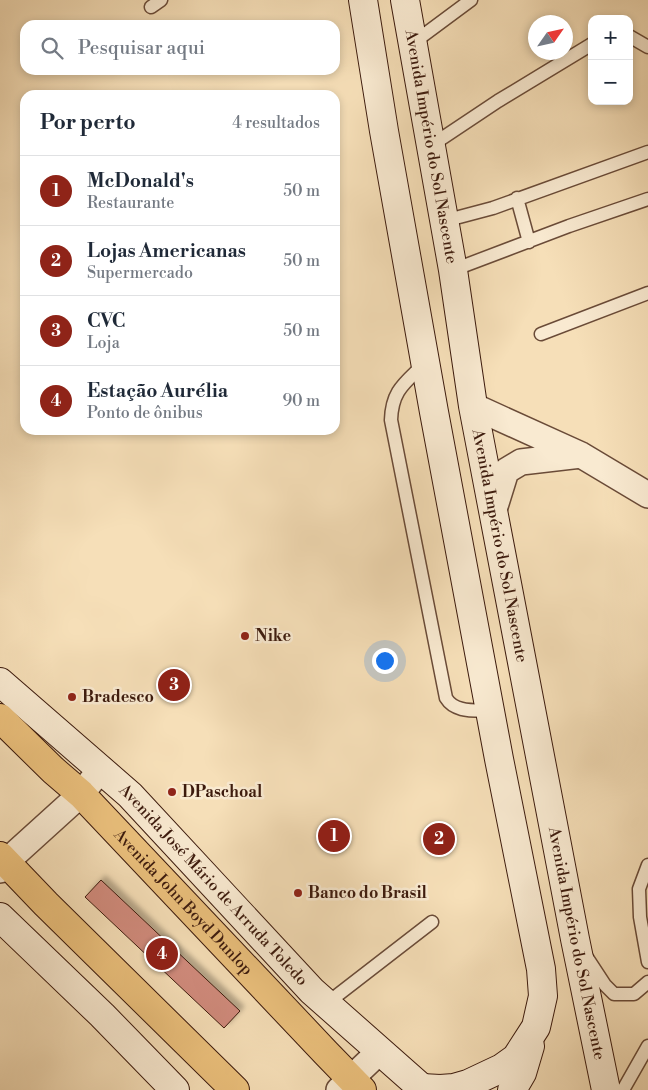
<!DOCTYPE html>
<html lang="pt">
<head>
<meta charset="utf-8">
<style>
  body { margin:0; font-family:"Libre Bodoni",serif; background:#f6f6f7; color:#1f2937 }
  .controls { position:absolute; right:15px; top:15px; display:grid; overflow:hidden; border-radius:10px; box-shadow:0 2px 8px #0003 }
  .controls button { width:45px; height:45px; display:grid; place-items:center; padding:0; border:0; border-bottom:1px solid #e0e1e3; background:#fff; color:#1f2937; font:25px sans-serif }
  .compass { position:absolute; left:528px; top:15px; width:45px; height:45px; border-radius:50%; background:#fff; box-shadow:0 2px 8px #0003; rotate:56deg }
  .you { position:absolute; left:384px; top:660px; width:18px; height:18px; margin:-12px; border:4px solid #fff; border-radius:50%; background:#1a73e8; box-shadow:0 0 0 8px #1a73e833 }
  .badge { display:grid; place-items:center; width:32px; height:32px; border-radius:50%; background:#8f2418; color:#fff; font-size:16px; font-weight:700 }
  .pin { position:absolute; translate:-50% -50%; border:2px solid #fff; box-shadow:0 1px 5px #0006 }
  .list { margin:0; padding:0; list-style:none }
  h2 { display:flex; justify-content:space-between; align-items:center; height:65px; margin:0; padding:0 20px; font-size:21px }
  h2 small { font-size:16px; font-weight:400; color:#747a83 }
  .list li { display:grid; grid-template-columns:32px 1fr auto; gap:15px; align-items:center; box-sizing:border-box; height:70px; padding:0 20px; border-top:1px solid #e0e1e3 }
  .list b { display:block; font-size:19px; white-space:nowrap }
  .list p { margin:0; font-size:16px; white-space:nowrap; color:#747a83 }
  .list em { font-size:16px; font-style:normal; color:#747a83 }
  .icon { flex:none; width:28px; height:28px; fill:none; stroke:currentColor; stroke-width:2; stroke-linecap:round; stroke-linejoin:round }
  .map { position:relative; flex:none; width:648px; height:1090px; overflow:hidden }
  .search { position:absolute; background:#fff; box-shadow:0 2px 8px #0003; left:20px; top:20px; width:320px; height:55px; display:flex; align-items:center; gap:12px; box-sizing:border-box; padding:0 18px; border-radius:15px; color:#747a83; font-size:19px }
  .panel { position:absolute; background:#fff; box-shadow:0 2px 8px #0003; left:20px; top:90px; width:320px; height:345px; border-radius:15px }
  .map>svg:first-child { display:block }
  .building { fill:#d18b7d; stroke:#3c1a0d; filter:url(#shadow) }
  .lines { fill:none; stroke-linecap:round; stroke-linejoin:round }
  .lane-casing { stroke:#6a4b38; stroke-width:15 }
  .street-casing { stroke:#6a4b38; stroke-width:28 }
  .secondary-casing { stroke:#3c1a0d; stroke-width:30 }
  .primary-casing { stroke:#3c1a0d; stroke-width:30 }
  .lane { stroke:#f9ead1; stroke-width:12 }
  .street { stroke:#f9ead1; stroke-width:25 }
  .secondary { stroke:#f9ead1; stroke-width:28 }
  .primary { stroke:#ebc07c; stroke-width:28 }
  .poi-dot { fill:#8f2418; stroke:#f9ead1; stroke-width:2 }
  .labels { text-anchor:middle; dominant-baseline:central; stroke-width:5; stroke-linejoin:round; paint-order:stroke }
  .street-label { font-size:16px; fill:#3c1a0d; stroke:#f9ead1 }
  .poi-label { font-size:16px; font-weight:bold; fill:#3c1a0d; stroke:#f9ead1; text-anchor:start }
</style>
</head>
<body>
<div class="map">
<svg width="648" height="1090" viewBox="0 0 648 1090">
  <defs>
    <filter id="shadow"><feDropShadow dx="4.5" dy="-4.5" stdDeviation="2.5" flood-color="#0004"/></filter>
  </defs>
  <rect width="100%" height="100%" fill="#f6dfb8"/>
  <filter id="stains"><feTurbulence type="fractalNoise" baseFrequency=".004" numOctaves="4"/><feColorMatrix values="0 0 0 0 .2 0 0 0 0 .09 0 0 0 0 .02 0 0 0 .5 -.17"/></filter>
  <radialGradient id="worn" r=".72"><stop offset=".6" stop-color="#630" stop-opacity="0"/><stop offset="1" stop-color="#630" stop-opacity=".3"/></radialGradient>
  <path class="building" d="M101,880L240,1011L224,1028L85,897Z"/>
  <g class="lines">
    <g class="lane-casing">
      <path id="lane" d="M151,7L161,0
        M629,36L648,47
        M413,43L471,0
        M432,145L498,101L592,44
        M517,198L529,242
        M444,221L493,208L648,152
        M453,270L569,226L648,199
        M541,334L648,293
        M424,364C405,383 392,390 391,420L446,698C455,713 475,710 491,711
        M648,865L639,889L640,917L648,962
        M586,956L605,985L614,994H634L648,982
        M326,1004L432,922
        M623,1090L648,1046"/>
    </g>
    <g class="street-casing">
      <path id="street" d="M473,406L581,455L648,495
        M493,513L506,471L521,462L581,455
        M0,870L6,862L81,794L101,769
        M339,1090L380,1051"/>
    </g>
    <g class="secondary-casing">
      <g id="secondary">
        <path d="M363,0L384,131L434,412L499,759L541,969L543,996L536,1027L516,1058L502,1068L468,1084L454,1088L440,1089L422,1088"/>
        <path id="s1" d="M405,0L453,270L473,406L575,939L606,1090"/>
        <path id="s2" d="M0,682L130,795L312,991L424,1090"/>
        <path d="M0,917L102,1015L175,1090"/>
        <path d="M512,1090L522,1073L530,1046"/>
      </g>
    </g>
    <g class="primary-casing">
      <g id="primary">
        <path id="s3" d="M0,718L53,770L81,794L326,1053L362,1090"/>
        <path d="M0,856L46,904L235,1090"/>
      </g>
    </g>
    <use href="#lane" class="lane"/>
    <use href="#street" class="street"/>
    <use href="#secondary" class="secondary"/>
    <use href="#primary" class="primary"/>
  </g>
  <g class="poi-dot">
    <circle cx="245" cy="636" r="5"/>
    <circle cx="72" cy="697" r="5"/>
    <circle cx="172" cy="792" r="5"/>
    <circle cx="298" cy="893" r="5"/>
  </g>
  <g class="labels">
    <g class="street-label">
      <text stroke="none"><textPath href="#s1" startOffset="149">Avenida Império do Sol Nascente</textPath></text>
      <text stroke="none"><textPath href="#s1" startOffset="554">Avenida Império do Sol Nascente</textPath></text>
      <text stroke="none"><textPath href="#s2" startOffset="295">Avenida José Mário de Arruda Toledo</textPath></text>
      <text stroke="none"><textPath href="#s3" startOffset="260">Avenida John Boyd Dunlop</textPath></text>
      <text stroke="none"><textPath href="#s1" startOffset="959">Avenida Império do Sol Nascente</textPath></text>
    </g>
    <g class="poi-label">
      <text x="255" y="636">Nike</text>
      <text x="82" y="697">Bradesco</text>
      <text x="182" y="792">DPaschoal</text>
      <text x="308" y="893">Banco do Brasil</text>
    </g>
  </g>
  <rect width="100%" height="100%" filter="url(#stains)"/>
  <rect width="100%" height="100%" fill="url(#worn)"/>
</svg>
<div class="controls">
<button>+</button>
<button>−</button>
</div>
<svg class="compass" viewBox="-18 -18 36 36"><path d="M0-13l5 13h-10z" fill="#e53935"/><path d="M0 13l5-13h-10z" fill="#747a83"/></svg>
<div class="you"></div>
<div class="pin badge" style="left:334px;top:836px">1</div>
<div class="pin badge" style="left:439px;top:839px">2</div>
<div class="pin badge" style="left:174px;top:685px">3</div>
<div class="pin badge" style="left:162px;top:954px">4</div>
<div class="search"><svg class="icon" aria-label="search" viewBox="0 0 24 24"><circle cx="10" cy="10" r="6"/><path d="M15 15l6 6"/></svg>Pesquisar aqui</div>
<section class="panel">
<h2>Por perto<small>4 resultados</small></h2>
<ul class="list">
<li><span class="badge">1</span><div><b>McDonald's</b><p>Restaurante</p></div><em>50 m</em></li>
<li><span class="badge">2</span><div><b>Lojas Americanas</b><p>Supermercado</p></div><em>50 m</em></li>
<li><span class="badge">3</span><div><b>CVC</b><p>Loja</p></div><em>50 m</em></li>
<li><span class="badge">4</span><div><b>Estação Aurélia</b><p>Ponto de ônibus</p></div><em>90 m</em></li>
</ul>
</section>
</div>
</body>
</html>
